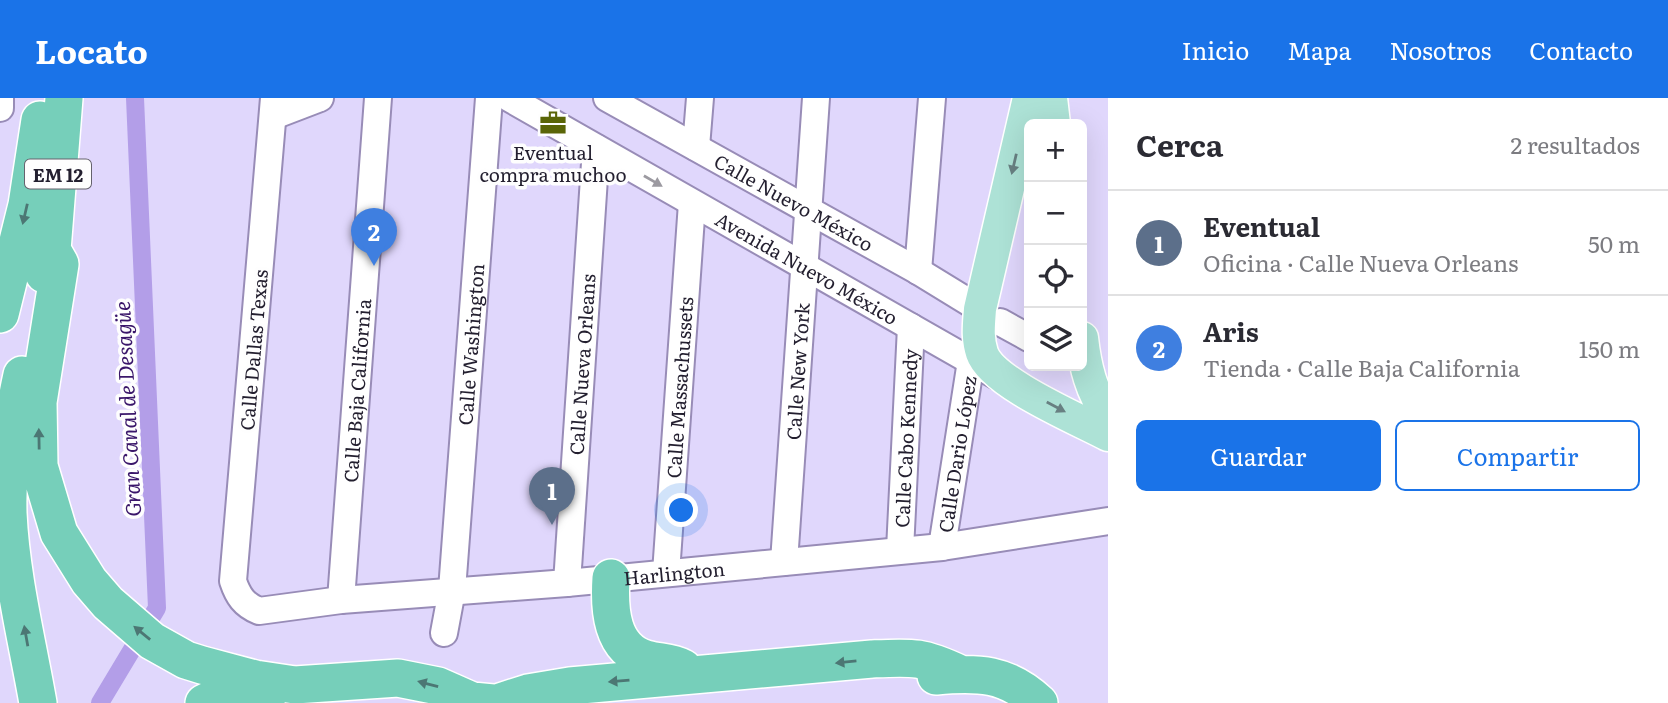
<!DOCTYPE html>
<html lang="es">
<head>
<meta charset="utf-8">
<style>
  body { margin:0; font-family:Literata,serif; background:#f7f7f7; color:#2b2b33 }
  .controls { position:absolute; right:21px; top:21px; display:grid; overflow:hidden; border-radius:10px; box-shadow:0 7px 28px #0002 }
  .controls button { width:63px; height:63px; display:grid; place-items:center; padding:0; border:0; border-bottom:2px solid #e1e1e2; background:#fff; color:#2b2b33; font:35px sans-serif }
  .you { position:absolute; left:682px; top:413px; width:24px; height:24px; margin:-18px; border:5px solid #fff; border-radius:50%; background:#1a73e8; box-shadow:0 0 0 10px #1a73e833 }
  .badge { display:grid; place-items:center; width:46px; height:46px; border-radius:50%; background:#1a73e8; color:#fff; font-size:23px; font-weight:700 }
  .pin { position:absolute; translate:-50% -58px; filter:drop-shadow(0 2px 4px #0008) }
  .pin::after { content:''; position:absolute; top:37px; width:24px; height:21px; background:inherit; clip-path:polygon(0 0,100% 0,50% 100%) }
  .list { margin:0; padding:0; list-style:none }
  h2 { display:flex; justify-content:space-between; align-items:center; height:91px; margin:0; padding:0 28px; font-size:30px }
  h2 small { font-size:23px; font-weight:400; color:#7c7c81 }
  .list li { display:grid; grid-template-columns:46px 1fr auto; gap:21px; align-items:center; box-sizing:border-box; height:105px; padding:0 28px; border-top:2px solid #e1e1e2 }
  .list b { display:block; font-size:26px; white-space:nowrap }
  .list p { margin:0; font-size:23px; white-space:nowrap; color:#7c7c81 }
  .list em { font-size:23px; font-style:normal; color:#7c7c81 }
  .actions { display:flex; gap:14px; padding:21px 28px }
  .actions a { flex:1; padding:16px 0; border:2px solid #1a73e8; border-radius:10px; text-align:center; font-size:24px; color:#1a73e8 }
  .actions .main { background:#1a73e8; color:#fff }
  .icon { flex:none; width:38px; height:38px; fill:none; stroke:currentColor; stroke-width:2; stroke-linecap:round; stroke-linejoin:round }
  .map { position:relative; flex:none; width:1108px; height:605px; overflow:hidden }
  header { display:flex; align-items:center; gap:42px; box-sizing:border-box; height:98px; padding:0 35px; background:#1a73e8; color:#fff }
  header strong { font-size:33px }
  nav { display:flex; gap:38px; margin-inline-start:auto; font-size:24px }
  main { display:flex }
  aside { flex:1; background:#fff }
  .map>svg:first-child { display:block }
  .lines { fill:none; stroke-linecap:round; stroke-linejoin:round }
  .canal { stroke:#b39ee8; stroke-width:18 }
  .minor-casing { stroke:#988cb7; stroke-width:30 }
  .major-casing { stroke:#fff; stroke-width:35 }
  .highway-casing { stroke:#fff; stroke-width:40 }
  .minor { stroke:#fff; stroke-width:26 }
  .major { stroke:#ade2d6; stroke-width:32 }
  .highway { stroke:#76cfba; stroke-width:37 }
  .oneway { fill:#688082 }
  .oneway2 { fill:#9c9aa1 }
  .oneway3 { fill:#4c7774 }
  .labels { text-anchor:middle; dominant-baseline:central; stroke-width:7; stroke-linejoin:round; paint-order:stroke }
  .shield { fill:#fefefe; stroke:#65626d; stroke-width:2 }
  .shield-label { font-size:18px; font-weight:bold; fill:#231f2f }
  .poi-label { font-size:19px; fill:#231f2f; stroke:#fefefe }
  .street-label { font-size:19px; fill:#231f2f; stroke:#fefefe }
  .water-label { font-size:21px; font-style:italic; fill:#3a166a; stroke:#fefefe }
</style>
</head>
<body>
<header>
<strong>Locato</strong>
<nav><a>Inicio</a><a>Mapa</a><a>Nosotros</a><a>Contacto</a></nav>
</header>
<main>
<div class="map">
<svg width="1108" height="605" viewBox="0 0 1108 605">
  <rect width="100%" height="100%" fill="#e0d7fc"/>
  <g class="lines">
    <path class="canal" d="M100,605L157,510L135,0"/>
    <g class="minor-casing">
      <g id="minor">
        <path id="s1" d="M274,0L233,483C238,498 244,507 259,513L341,502L567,485L942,449L1108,423"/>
        <path id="s2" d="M509,0L997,278"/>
        <path id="s3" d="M607,0L918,173L980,211"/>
        <path d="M0,10V0"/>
        <path d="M273,18L320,0"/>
        <path d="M696,49L700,0"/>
        <path d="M918,173L932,0"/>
        <path d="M1000,224L1029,240"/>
        <path id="s4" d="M942,449L971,263"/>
        <path id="s5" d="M900,452L911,229"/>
        <path id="s6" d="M784,464L816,0"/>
        <path id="s7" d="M666,475L692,105"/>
        <path id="s8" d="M567,485L596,50"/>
        <path id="s9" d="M341,502L378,0"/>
        <path id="s10" d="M444,535L452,492L489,0"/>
      </g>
    </g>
    <g class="major-casing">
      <path id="major" d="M1029,0L980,211C979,226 977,240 982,255C992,285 1078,321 1108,337
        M1051,0L1054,26
        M1082,240C1085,268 1091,294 1108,317"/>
    </g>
    <g class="highway-casing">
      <path id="highway" d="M52,152L60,166L38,304L39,368L59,435L89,483L108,505L152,543L186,562L202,567L255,581L295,587L398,580L438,588L472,603L493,605
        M44,176L52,152L64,0
        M0,216L27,107L40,22
        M22,277C12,322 7,368 8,415C11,479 27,542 38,605
        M611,480C609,511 611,551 646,561C660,565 670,563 683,570
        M936,578C978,574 1007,575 1039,605
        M204,605C225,593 245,595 267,599
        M497,605L528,595L570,588L872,561C913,559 922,558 960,576"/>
    </g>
    <use href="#minor" class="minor"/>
    <use href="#major" class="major"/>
    <use href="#highway" class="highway"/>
  </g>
  <defs><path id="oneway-solid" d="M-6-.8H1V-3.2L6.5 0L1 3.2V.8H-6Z" transform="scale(1.75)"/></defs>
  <g class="oneway">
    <use href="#oneway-solid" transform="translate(1014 66) rotate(103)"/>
    <use href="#oneway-solid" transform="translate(1056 309) rotate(28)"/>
  </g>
  <use class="oneway2" href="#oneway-solid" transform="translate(653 83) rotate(30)"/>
  <g class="oneway3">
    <use href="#oneway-solid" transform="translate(25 116) rotate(103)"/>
    <use href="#oneway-solid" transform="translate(39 341) rotate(-91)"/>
    <use href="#oneway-solid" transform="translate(142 535) rotate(-141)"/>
    <use href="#oneway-solid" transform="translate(26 538) rotate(-100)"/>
    <use href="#oneway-solid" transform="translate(846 564) rotate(174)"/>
    <use href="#oneway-solid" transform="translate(619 583) rotate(175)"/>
    <use href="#oneway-solid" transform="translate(428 586) rotate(-165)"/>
  </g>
  <defs>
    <g id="office-bare" transform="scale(2.1)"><path d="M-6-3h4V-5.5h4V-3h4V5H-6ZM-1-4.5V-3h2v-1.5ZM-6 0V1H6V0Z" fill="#5a6507" stroke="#fefefe" stroke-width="2.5" paint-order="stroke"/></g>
  </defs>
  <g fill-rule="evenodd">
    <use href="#office-bare" x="553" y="25"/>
  </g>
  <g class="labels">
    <rect class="shield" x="25" y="61.5" width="66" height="29" rx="5"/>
    <g class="shield-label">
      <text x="58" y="76">EM 12</text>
    </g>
    <g class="poi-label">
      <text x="553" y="54">Eventual<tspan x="553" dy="22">compra muchoo</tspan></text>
    </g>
    <g class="street-label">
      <text stroke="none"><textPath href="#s3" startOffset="214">Calle Nuevo México</textPath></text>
      <text stroke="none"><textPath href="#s2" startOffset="343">Avenida Nuevo México</textPath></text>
      <text stroke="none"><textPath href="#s10" startOffset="290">Calle Washington</textPath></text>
      <text transform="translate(253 252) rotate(-85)">Calle Dallas Texas</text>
      <text stroke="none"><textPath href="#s8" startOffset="219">Calle Nueva Orleans</textPath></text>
      <text stroke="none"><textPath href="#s6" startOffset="191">Calle New York</textPath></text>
      <text stroke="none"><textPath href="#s7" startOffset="186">Calle Massachussets</textPath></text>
      <text stroke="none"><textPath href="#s9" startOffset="210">Calle Baja California</textPath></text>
      <text stroke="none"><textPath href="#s5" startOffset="112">Calle Cabo Kennedy</textPath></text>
      <text stroke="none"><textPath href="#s4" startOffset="94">Calle Dario López</textPath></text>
      <text stroke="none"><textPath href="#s1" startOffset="943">Harlington</textPath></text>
    </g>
    <g class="water-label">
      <text transform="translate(126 311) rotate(-93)">Gran Canal de Desagüe</text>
    </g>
  </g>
</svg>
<div class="controls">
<button>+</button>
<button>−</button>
<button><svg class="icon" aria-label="locate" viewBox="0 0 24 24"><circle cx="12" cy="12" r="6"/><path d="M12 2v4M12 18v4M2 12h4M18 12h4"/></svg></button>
<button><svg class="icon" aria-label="layers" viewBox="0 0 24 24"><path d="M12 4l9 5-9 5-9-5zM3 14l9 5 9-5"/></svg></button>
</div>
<div class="you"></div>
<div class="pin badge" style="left:552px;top:427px;background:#5c6f8a">1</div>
<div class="pin badge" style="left:374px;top:168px;background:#3f7fe0">2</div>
</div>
<aside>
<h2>Cerca<small>2 resultados</small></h2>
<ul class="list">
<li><span class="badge" style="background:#5c6f8a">1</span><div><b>Eventual</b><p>Oficina · Calle Nueva Orleans</p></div><em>50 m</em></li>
<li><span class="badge" style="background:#3f7fe0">2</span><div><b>Aris</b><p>Tienda · Calle Baja California</p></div><em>150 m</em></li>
</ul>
<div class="actions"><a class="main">Guardar</a><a>Compartir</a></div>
</aside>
</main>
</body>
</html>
